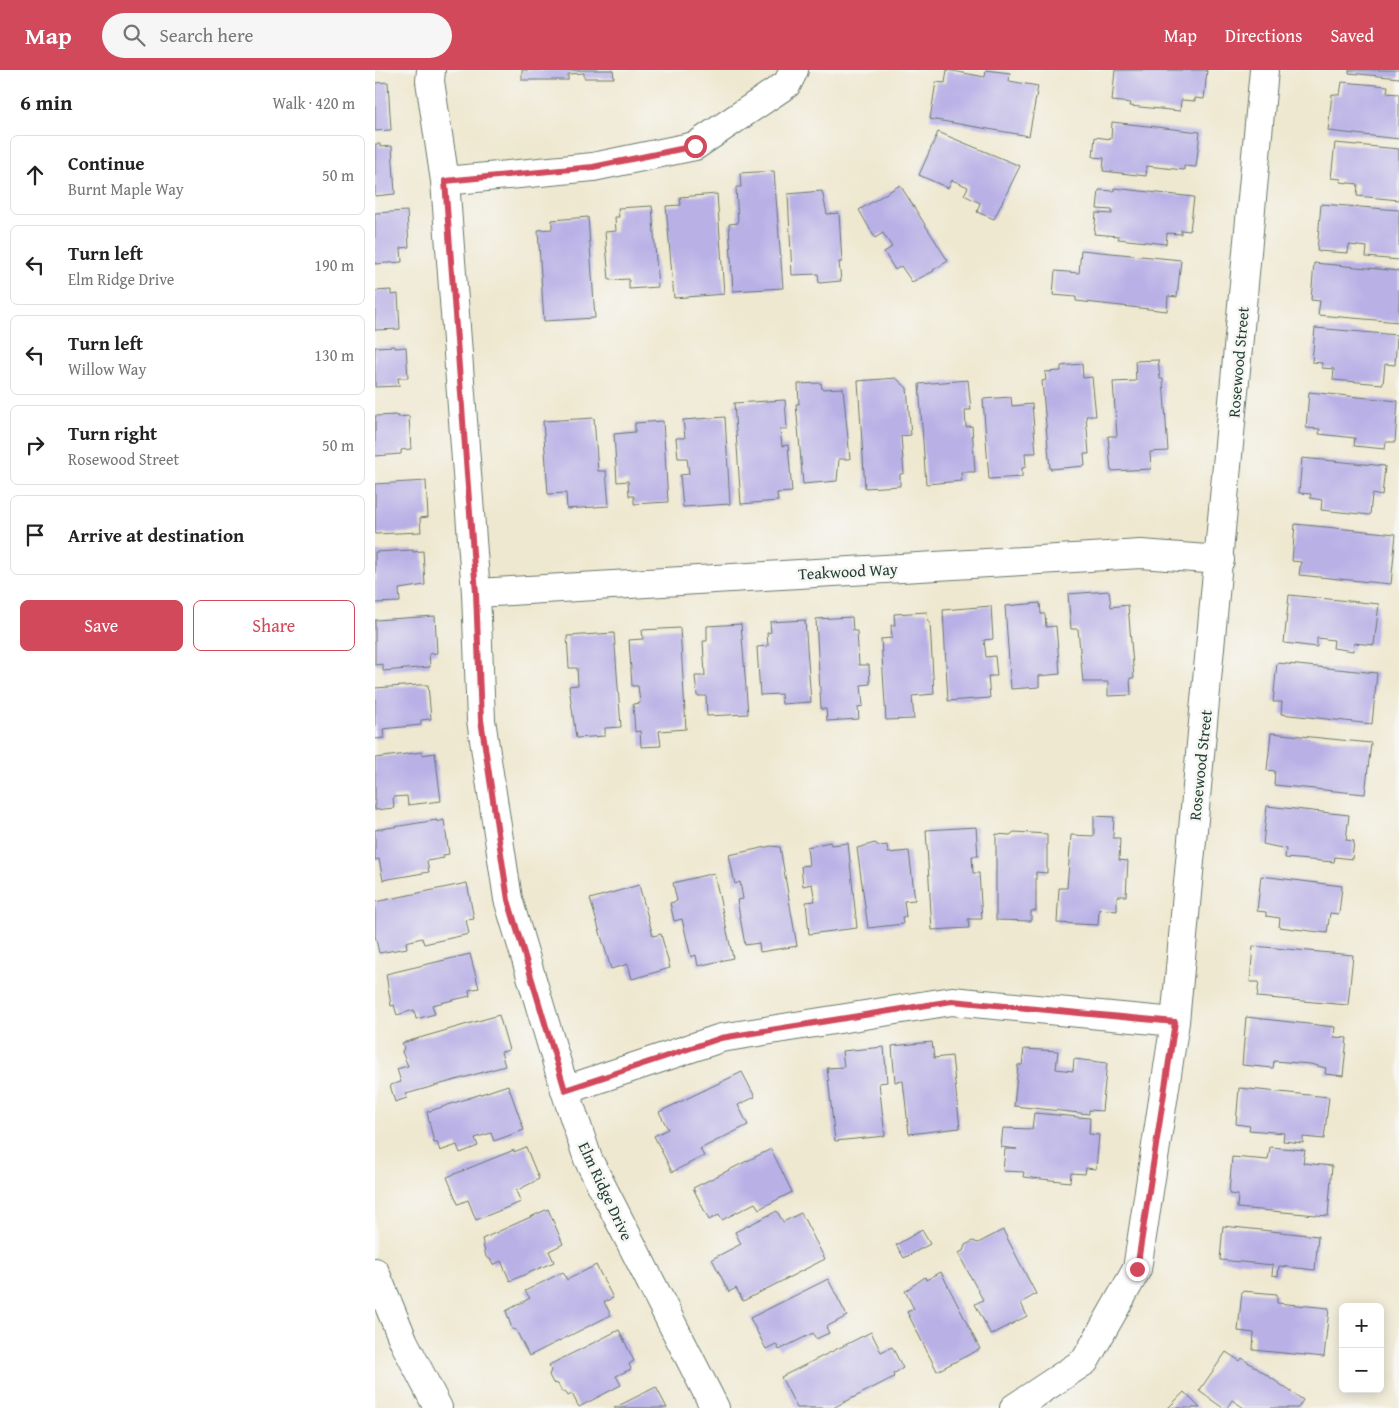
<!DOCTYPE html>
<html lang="en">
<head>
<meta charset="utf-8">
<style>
  body { margin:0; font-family:"Gentium Book Plus",serif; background:#f6f6f6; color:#222 }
  .controls { position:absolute; right:15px; bottom:15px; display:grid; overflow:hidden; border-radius:8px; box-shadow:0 2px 12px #0003 }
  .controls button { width:45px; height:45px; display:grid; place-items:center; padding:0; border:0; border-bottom:1px solid #e0e0e0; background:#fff; color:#222; font:25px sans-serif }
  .stop { position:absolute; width:15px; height:15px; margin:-11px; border:4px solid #d1495b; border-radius:50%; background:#fff }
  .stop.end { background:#d1495b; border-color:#fff; box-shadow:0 1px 5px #0008 }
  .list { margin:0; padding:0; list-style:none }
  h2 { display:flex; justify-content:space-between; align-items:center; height:65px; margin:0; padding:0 20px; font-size:21px }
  h2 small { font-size:16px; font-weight:400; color:#767676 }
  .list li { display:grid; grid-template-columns:32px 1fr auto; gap:15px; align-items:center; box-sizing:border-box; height:80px; margin:0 10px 10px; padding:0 10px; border:1px solid #e0e0e0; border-radius:8px }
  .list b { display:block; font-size:19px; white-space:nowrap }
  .list p { margin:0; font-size:16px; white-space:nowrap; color:#767676 }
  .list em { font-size:16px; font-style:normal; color:#767676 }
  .actions { display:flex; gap:10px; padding:15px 20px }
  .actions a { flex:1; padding:11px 0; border:1px solid #d1495b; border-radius:8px; text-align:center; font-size:18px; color:#d1495b }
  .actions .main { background:#d1495b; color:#fff }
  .icon { flex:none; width:28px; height:28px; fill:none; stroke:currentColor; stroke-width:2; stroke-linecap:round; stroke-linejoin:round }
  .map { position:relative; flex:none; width:1024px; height:1338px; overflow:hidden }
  header { display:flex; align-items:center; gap:30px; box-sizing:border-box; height:70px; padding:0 25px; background:#d1495b; color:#fff }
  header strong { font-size:24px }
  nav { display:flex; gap:28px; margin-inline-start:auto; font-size:18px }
  .search { width:350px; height:45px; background:#f6f6f6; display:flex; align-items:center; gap:12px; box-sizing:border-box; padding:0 18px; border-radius:28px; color:#767676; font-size:19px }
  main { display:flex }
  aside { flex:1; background:#fff }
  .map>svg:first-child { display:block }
  .building { fill:#b9b1e6 }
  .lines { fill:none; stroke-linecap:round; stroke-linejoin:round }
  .minor-casing { stroke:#68796b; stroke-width:30 }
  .minor { stroke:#fff; stroke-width:28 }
  .route { stroke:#d1495b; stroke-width:6 }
  .labels { text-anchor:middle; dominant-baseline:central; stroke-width:5; stroke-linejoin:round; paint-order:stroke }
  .street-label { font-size:16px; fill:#1f3d34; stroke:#f6f6f2 }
</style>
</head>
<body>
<header>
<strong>Map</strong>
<div class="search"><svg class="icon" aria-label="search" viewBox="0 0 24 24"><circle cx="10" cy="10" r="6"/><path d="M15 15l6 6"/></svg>Search here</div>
<nav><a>Map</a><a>Directions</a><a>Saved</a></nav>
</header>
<main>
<aside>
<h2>6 min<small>Walk · 420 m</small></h2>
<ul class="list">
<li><svg class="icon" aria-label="ahead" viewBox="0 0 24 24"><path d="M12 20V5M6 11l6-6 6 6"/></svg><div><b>Continue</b><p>Burnt Maple Way</p></div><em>50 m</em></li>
<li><svg class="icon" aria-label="left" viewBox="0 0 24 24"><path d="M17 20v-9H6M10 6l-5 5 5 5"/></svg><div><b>Turn left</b><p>Elm Ridge Drive</p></div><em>190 m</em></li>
<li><svg class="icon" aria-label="left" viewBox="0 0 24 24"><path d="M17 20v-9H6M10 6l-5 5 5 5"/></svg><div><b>Turn left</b><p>Willow Way</p></div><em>130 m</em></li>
<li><svg class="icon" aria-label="right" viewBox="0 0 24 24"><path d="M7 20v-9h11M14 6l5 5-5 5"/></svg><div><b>Turn right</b><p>Rosewood Street</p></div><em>50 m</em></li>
<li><svg class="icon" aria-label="arrive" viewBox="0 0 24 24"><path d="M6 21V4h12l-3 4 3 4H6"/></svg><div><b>Arrive at destination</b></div></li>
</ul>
<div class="actions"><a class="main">Save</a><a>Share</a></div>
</aside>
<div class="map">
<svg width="1024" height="1338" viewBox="0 0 1024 1338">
  <rect width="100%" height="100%" fill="#f6f6f2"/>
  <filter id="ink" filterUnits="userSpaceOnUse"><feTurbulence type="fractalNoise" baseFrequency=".02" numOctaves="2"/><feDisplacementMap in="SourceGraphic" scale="10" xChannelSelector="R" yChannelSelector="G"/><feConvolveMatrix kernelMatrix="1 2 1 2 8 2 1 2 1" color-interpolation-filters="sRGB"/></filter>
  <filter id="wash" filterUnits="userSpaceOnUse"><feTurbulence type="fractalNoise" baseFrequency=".0096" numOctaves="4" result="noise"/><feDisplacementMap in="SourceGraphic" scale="20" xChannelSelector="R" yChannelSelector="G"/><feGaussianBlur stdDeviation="1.12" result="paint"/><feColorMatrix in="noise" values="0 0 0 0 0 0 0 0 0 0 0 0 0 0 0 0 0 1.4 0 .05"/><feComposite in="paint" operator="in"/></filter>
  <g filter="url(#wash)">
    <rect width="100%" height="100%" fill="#efe8d0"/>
    <g id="blocks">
      <path class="building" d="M147,0H238L239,8H209V3L193,4V10H147Z
        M572,0L610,7L611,0L635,3L634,11L663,16L654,66L555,49L561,12L570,13Z
        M740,0H832L829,29L820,28V31L806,30L805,41L755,36L756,33L737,31Z
        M974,0H1024V8L974,3Z
        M13,12L16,60L0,61V13Z
        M967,12L1013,16L1012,23L1024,24V69L953,61L957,24L965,25Z
        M737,52L825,62L821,97L809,96V100L772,96L771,106L728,101L729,88L718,87L720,67L736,69Z
        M563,62L645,96L619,149L602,142L605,133L589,125L593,117L577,110L573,118L544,105Z
        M960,73L1024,79V130L982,126L983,114L965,112L966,109L956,108Z
        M0,74H5V77L17,76L20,124L0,126Z
        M399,101L408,218L358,221L354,154L363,153L361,117H366L365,103Z
        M525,115L573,191L558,200L559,201L537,212L526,196L520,200L509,182L517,177L508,163L500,168L484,140Z
        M739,118L819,127L815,161L806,160V164L792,163L791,174L743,169L744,166L719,164L721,143L737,144V140L722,139L724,120L739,121Z
        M447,121L452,144L464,143L467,192H464L466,211L444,213L443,204L417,205L413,124Z
        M342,124L349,224L299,228L291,136L306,135L305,127Z
        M946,134L1024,140V190L991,187L992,177L974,175L973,183L942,181Z
        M277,136L283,217L254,219V209L234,210L230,162L241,161L240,147H244L243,138Z
        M32,141L34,177L26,178L27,192L0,194V143Z
        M213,147L220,248L169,251L163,160L177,159V150Z
        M706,180L806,190L802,227L793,226L792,241L701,231V227L678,225L680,201L704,203Z
        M939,193L1024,201V252L943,245L945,231L936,230Z
        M16,220V225L23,224L25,259L0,260V221Z
        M940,258L1022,265L1020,295L1010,294L1008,314L958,310L959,299L947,298V293L937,292Z
        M20,276V278L31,277L33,308H23L24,316L0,317V277Z
        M783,290L785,309H788L793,381L775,382L776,399L736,401L733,366H742L738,312L761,311L760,291Z
        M707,294L708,308L717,307L721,346H711L714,384H709L710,396L675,399L667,311L671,310L670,302L686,301V296Z
        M521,308L532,318L536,365L526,366L529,403L525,404V416L490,418L483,311Z
        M593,310L596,340H590L591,357L597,356L600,402H586L587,411L551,414L544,314Z
        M446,313L447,319L468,318L475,389H464L462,411L428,414L421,334H424L423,314Z
        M934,322L1023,331L1020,372H1011L1010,379L979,376L980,368L944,364L945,359L931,358Z
        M636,327L637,336L657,334L661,383H650L651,397L647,398V407L614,409L608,329Z
        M410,330L412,359H405L407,376L413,375L417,422L402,423L403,431L366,434L359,333Z
        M23,345V347L34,346L36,379L26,380V384L0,386V346Z
        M350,347L355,434L308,437L305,405L314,404L312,388H303L301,368H310L308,350Z
        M219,348L223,401H231L234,436L192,439L191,423L173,424L168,351Z
        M288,351L293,432L259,434V426H254L253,411L242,412L239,364L260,362V353Z
        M927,388L1010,396L1007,426L997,424L995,445L946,440L947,430L935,428L936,424L924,423Z
        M51,411L53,447L45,448L46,462L0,464V414Z
        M920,454L1021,464L1016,514L924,505L926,492L917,491Z
        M38,480V482L48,481L50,515L24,519L25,532L0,533V482Z
        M734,521L736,537L753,535L759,608H755L756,625L733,626V612H708L703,559H696L693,524Z
        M914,525L1004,534L999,575L979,573L978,581L958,578L959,570L942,568V577L909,573Z
        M665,533L666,544H670L671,557L681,556L685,604L664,606V617L636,619L630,536Z
        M616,536L618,569L609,570L611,587L620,586L622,606H613L615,628L573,631L568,540Z
        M552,542L553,552H555L559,624L537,626L539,649L511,650L506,569L517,568L516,555H520L519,544Z
        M60,546L62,583L54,584L55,597L8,601V594L0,595V550Z
        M477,547L478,561H482L484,595H494L495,614L486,615L488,636L483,637L484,649L452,651L451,639H446L441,549Z
        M430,550L436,632L407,634L406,624L385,625L382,577L393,576L392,563L396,562L395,552Z
        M366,554L373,644L332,646L331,626H322L320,606H330L328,571H332V556Z
        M305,558L311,659L284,661L286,676L266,677L265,661L260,662L258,634L265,633L263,616H257L254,570L268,569L267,560Z
        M239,563L246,657L230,658V666L201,668L194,616L203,615L202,598H194L192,566Z
        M902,593L1002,603L997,654L906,644L907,632H898Z
        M43,615H53L56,649L46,650V655L8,659L9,668L0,669V618Z
        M896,663L996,673L990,724L899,715L900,701L892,700Z
        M47,682V685L60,683L66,731L33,735L32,726L18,727L19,738L0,740V688Z
        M892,736L974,745L971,770L979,771L977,789L960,787L959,792L910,788L911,779L888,774Z
        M719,746L739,747L738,768H745L744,790L753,791L751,826H742V841L724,839L723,855L682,853L684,818H692L696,765L719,766Z
        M62,750V752L69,750L74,784L68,785L69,788L52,791L54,802L8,810L4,789L0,790V760Z
        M601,757L603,786H597L598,803H604L607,849H593L594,858L557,860L551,760Z
        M639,762L672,764V803L661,802V841H656V851L621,850V764L635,765Z
        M455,772L456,775L473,773L482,858L434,864L431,832L440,831L437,814L428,816L426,796L434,795L432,777Z
        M500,773L504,776L512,775L513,783L534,781L540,830L529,831L531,847H527L528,854L493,858L482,778Z
        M396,776L405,777L422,876L385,882L384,873L370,875L362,830L368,829L365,812L360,814L354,785Z
        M339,803L358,888L323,896L321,885L316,887L307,849L299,851L295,833L302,831L298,813Z
        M886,806L967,816L964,844L955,843L952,863L904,857L905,848L891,846V842L882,841Z
        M92,813L99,849L91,850L94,864L49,874L47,868L31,872L32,878L4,883L0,865V832Z
        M264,815L278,866L286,864L295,898L257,909L253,894L236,899L215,829Z
        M878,876L978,885L973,935L882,927L884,912H875Z
        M95,884L104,918L94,920L95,926L57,935L60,944L41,949L39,940L22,945L19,935L16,936L11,904Z
        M124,945L134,980L126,982L130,996L31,1024L32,1028L20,1032L15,1015L26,1012L22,999L33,996L27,982L29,978L27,973Z
        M871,947L960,957L959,967L972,968L968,1006L950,1004L951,998L935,994L899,991L898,998L867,995Z
        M557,972L559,988L577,986L585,1058L534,1064L528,1011L520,1012L517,976Z
        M509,977L512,1012L504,1013L510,1066L460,1071L452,998L469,997L467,981Z
        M649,979L683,981L681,999L698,1001L699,989L732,993L727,1041L714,1040V1044L639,1036L643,995H647Z
        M367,1002L380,1027L363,1035L373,1055L325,1079L329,1086L297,1102L279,1066L293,1059L284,1042Z
        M133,1015L149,1060L119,1071L116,1063L100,1068L103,1076L85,1083L82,1075L65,1081L62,1072L59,1073L52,1042Z
        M864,1018L954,1027L949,1069L928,1067V1073L908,1071L909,1063L874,1060L875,1056L861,1054Z
        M659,1043L715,1048L714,1064L724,1065L721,1099L711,1098L710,1104L696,1103L695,1112L648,1107L649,1102L628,1101L630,1079H642L626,1077L628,1058L657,1059Z
        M151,1077L164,1109L141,1121L146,1132L101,1150L93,1130L83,1134L72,1107L139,1080V1082Z
        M895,1077L930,1080L928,1093L957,1096L953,1146L862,1138L863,1125L854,1124L857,1087L893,1090Z
        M396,1079L417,1122L384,1139L380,1133L347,1150L344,1145L334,1150L318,1118Z
        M173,1139L188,1174L174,1181L179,1192L135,1211L126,1191L118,1195L115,1189L111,1187L107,1169Z
        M402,1141L408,1152L426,1143L450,1189L368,1231L361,1218L354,1222L337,1189L366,1174L360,1162Z
        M848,1156L943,1166L940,1200L904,1196L903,1206L897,1205L898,1195L845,1190Z
        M547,1160L555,1174L529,1188L521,1175Z
        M628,1160L661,1224L646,1233L652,1246L616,1265L600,1234L608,1230L583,1183L588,1181L590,1175L598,1171L603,1173Z
        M221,1195L238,1228L229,1232L236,1245L154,1286L141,1260L137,1259L131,1241L155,1228L150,1221L188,1202L192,1210Z
        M566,1202L605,1279L562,1301L532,1242L539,1239L530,1221L550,1207L551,1210Z
        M453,1209L472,1246L451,1257L454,1263L441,1269L438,1263L404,1280L401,1274L391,1279L375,1248Z
        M867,1221L902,1224V1233L954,1238L949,1287L878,1280L879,1263L863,1261Z
        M244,1260L259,1291L254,1294L256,1299L241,1306L246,1315L204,1337L197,1324L193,1326L190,1321L187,1322L183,1314L178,1313L174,1305L176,1300L174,1295Z
        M496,1262L506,1282L517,1277L528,1298L518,1304L519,1307L458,1338H422L406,1307Z
        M851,1282L865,1291L867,1288L928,1330L923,1338H869L857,1330L852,1338H848L824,1321Z
        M281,1317L292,1338H239Z
        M809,1322L825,1338H793Z"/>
    </g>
  </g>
  <g filter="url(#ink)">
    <use href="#blocks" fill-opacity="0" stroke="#68796b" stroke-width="1"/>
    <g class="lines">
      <g class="minor-casing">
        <path id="minor" d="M56,0L55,11L70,111L101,523L106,650L133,829L190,1020L213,1089L340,1338
          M70,111L218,97L320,76L412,14L419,0
          M101,523L766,484L845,490
          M190,1020L346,968L577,931L800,952
          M0,1202L29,1272L63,1338
          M639,1338L710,1291L762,1199L800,952L889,0"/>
      </g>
      <use href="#minor" class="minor"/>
    </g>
  </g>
  <g class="lines" filter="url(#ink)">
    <path class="route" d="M320,76L218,97L70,111L101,523L106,650L133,830L190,1020L346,968L577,931L800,952L762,1199"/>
  </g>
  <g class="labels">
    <g class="street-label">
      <text transform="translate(863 292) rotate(-85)">Rosewood Street</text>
      <text transform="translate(473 501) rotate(-3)">Teakwood Way</text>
      <text transform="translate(825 695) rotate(-84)">Rosewood Street</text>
      <text transform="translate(231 1121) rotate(65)">Elm Ridge Drive</text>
    </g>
  </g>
</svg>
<div class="controls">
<button>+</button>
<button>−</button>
</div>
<div class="stop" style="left:320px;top:76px"></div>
<div class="stop end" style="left:762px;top:1199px"></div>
</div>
</main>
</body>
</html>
